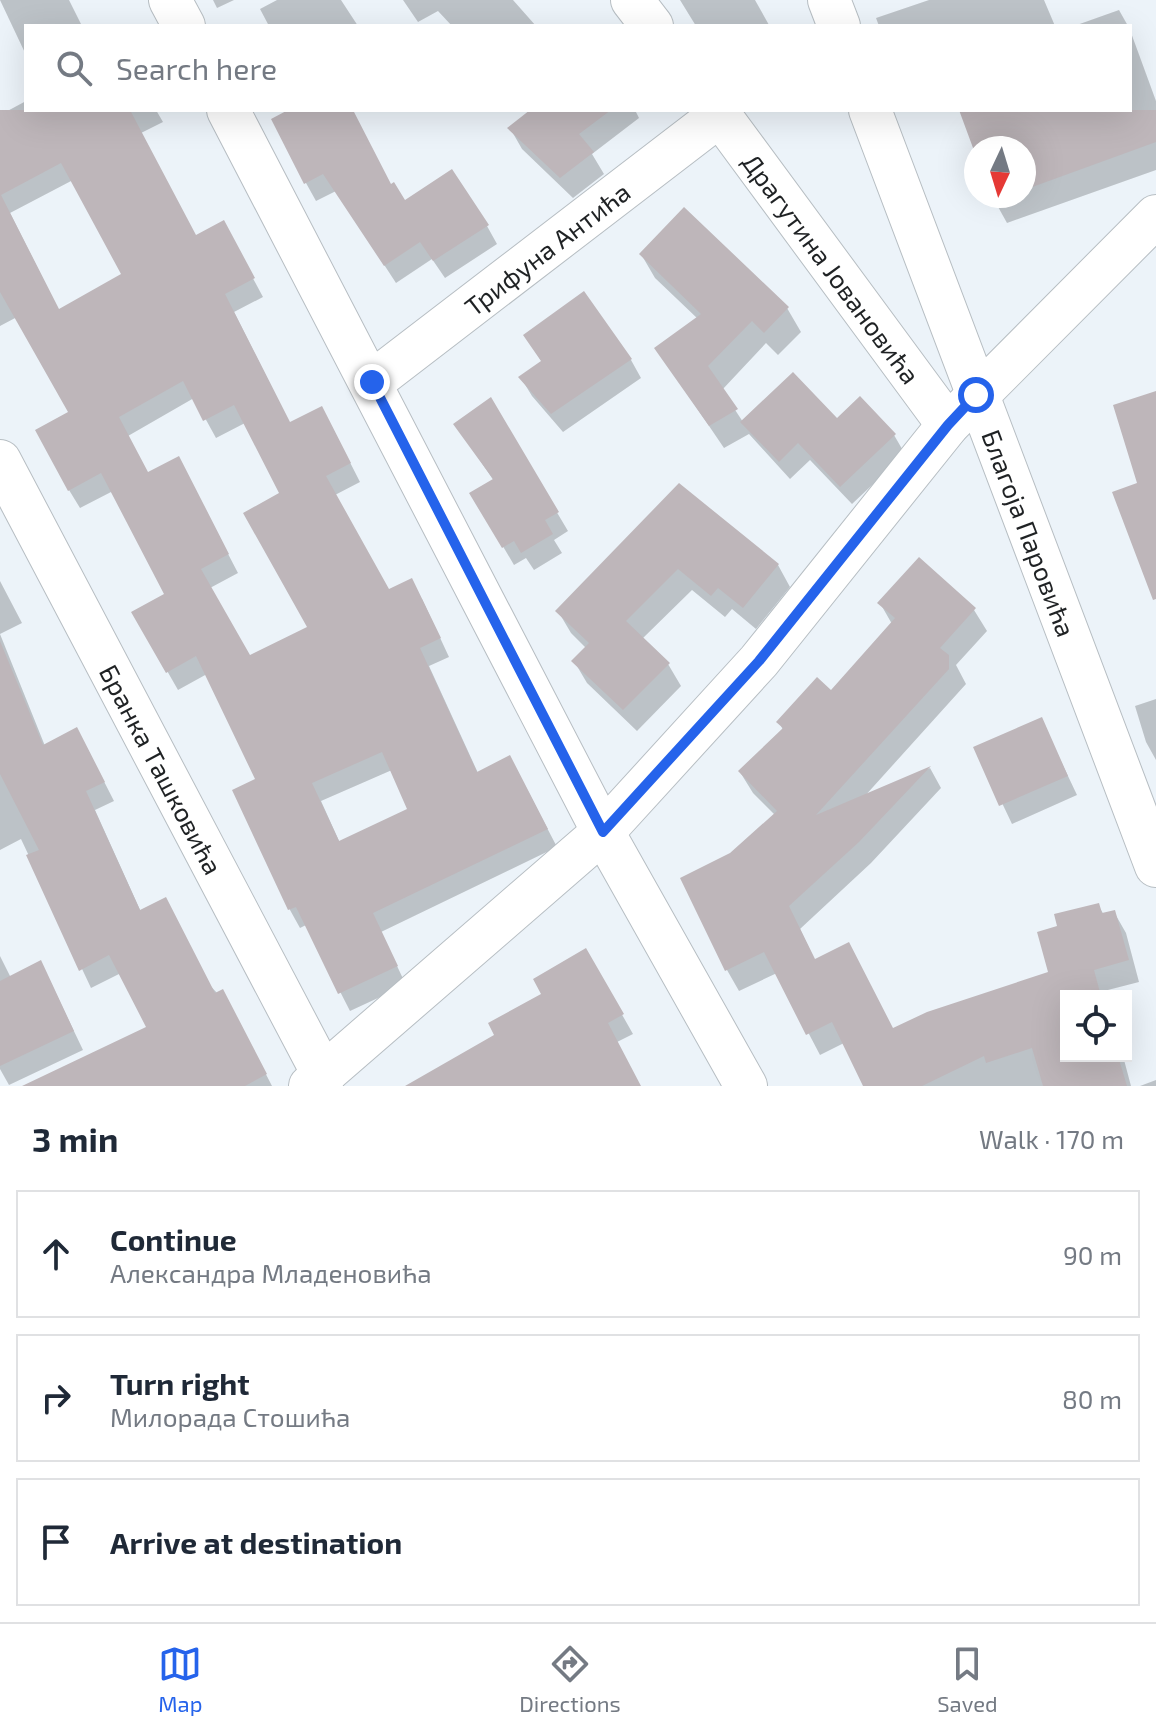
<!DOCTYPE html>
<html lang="en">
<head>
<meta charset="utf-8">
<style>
  body { margin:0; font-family:"Exo 2",sans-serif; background:#f6f6f7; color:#1f2937 }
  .controls { position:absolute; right:24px; bottom:24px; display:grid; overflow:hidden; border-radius:0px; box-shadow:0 8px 32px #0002 }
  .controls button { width:72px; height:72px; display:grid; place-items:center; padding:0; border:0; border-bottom:2px solid #e0e1e3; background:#fff; color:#1f2937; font:40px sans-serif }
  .compass { position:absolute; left:964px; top:136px; width:72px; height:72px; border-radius:50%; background:#fff; box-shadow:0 8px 32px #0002; rotate:184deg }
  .stop { position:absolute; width:24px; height:24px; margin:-18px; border:6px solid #2563eb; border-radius:50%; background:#fff }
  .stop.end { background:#2563eb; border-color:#fff; box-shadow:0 2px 8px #0008 }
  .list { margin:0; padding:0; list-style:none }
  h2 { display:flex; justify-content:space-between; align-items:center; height:104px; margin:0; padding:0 32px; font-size:34px }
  h2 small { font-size:26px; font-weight:400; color:#747a83 }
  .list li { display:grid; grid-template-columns:52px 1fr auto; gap:24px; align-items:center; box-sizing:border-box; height:128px; margin:0 16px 16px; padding:0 16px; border:2px solid #e0e1e3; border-radius:0px }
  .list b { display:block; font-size:30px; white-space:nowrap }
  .list p { margin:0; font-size:26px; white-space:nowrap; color:#747a83 }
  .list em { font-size:26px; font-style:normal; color:#747a83 }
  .icon { flex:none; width:44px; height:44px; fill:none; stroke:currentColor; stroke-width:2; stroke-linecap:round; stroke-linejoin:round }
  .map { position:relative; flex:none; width:1156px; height:1086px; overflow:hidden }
  .search { position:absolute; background:#fff; box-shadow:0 8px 32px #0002; left:24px; right:24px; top:24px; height:88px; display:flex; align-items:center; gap:20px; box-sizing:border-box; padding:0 28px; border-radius:0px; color:#747a83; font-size:30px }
  .sheet { height:536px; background:#fff }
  nav { display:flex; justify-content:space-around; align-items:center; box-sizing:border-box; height:112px; border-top:2px solid #e0e1e3; background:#fff; font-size:22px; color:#747a83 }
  nav a { display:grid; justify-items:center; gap:4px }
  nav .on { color:#2563eb }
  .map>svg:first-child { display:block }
  .shadow { fill:#0003; fill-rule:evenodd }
  .building { fill:#beb6ba; fill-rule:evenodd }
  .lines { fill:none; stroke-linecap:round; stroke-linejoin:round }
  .minor-casing { stroke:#b7bec3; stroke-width:44 }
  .minor { stroke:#fff; stroke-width:42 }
  .route { stroke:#2563eb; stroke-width:10 }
  .labels { text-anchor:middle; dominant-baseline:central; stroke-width:6; stroke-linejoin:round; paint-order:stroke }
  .street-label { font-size:26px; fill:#1f2224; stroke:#fff }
</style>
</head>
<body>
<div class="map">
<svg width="1156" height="1086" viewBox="0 0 1156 1086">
  <rect width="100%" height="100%" fill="#ecf3f9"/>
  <path class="shadow" d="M0,0H69L82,26H26V55Z
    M213,0H234L217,8Z
    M277,0H341L358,26H269L260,9Z
    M403,0H513L536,26H452L438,11L418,22Z
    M680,0H755L769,25L696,26Z
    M929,0H1044L1055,26H879L876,18Z
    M1119,10L1128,26H1074Z
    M1130,30L1156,101V170L1007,223L992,196H1024V148L976,151L961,110H1130Z
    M26,101V110H156L163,122L141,133L196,237L233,241L263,297L234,312L290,424L332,427L360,482L335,495L388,591L422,599L449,657L429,666L478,773L520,776L557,847L381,932L406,985L350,1011L306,925L300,928L290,910L234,791L258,780L207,674L178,690L134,613L167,594L113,491L80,508L69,490L71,413L17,317L0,326V115ZM73,180L124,275L59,311L10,213ZM194,398L216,438L245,423L281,494L309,628L249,657L210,588L238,573L188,477L148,475L128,436ZM392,770L410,810L340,843L321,801Z
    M293,110H352L391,186L405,203L487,226L497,244L445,278L432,259L396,283L336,191L316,201L306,183Z
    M533,110H635L639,118L592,154L604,174L573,198L522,149L510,128Z
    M641,254L787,308L801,332L778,355L766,343L722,390L743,422L894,435L905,454L852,504L810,460L790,479L749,434L724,448L656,348L698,319L655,278Z
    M525,335L631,360L641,378L563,432L532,396L521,378L542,362Z
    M490,400L568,531L554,540L562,553L534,570L526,558L514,565L472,494L494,481L456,425Z
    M679,485L778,565L790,587L756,629L732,609L725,617L692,590L642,639L668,664L681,686L637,731L587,683L574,661L586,648L571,633L558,611Z
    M0,581L22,623L0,634Z
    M880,603L974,610L987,631L956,665L966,684L864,797L930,768L941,788L871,863L800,929L815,961L893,1030L1051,973L1060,928L1098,905L1104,915L1114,912L1126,933L1139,982L1104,991L1106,996H1066V1056H1123L1131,1086H865L844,1043L820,1055L777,973L739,991L727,970L683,878L731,855L775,815L753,793L740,772L783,730L779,722L831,693L892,624Z
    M0,634L45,746L87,748L114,801L95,810L141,912L233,1010L272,1086H73L149,1028L121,973L91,988L21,839L0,850Z
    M1156,699V760L1146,742L1135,706Z
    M1041,719L1077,795L1012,824L976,748Z
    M586,951L633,1034L617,1042L640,1086H409L497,1035L544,995Z
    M0,956L11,978L50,981L83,1050L9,1085L0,1069Z
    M1156,1080V1086H1140Z"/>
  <path class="building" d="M0,110H130L196,235L224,220L255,278L225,294L290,422L322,406L351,463L326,476L389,589L412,578L441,638L420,648L477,772L510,755L548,829L373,913L398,966L338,994L296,907L288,910L232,790L255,779L196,656L166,673L131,612L164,594L101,473L68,491L35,430L68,412L0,292ZM61,163L121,274L59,309L1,195ZM183,381L203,421L234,405L279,493L243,513L307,627L250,655L201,569L229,554L179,456L148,472L119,417ZM382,752L407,809L339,841L312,783Z
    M288,110H353L391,184L394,182L405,200L452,169L489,225L433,261L420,242L384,266L323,174L304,184L271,119Z
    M530,110H611L579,134L594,152L560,178L507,128Z
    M959,110H1156V142L1024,190V148H976V156Z
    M684,207L789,307L764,333L752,321L708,366L738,409L709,426L654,348L701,314L639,254Z
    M584,291L632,359L551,414L518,377L541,361L523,335Z
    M793,372L837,418L860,396L896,434L840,487L798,443L779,462L740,422Z
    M1156,391V599L1153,600L1112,492L1137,483L1113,405Z
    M491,397L559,512L545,520L553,534L521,553L514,541L502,548L469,493L493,479L453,424Z
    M679,483L779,564L743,608L718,588L711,596L678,569L626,621L670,663L623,710L571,661L589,643L555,611Z
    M919,557L976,608L940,648L949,655V669L816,815L931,766L859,842L789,906L815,959L849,942L893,1028L927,1012L1048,972L1037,932L1057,926L1054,914L1099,903L1102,913L1115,910L1129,960L1094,970L1101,996H1066V1056H1118L1127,1086H1043L1032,1048L986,1063L984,1056L922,1086H863L832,1022L806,1035L764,952L725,971L680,878L730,853L777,811L738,771L783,728L776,722L817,677L831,690L895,618L877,603Z
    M0,641L43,745L77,727L105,782L86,791L140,910L166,897L215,993L223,989L267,1074L245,1086H22L146,1027L109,955L79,971L26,855L39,850L0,774Z
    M1042,717L1068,776L999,806L973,747Z
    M586,948L624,1014L608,1023L641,1086H405L494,1035L488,1023L541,994L533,979Z
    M41,960L74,1031L0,1066V981Z"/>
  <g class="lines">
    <g class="minor-casing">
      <g id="minor">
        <path d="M170,0L184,26"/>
        <path d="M632,0L652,26"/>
        <path d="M829,0L839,26"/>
        <path d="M228,110L603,832L746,1086"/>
        <path id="s1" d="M716,110L948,425"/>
        <path id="s2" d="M870,110L1156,866"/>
        <path id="s3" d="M372,382L720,115"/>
        <path id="s4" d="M0,461L324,1076"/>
        <path d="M310,1086L603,832L759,661L948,425L1156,216"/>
      </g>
    </g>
    <use href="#minor" class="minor"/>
  </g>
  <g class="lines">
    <path class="route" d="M372,382L603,832L759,661L948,425L976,395"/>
  </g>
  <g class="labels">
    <g class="street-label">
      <text stroke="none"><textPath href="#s3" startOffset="220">Трифуна Антића</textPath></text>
      <text stroke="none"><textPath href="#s1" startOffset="196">Драгутина Јовановића</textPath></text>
      <text stroke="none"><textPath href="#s2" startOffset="452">Благоја Паровића</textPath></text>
      <text stroke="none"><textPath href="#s4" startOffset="348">Бранка Ташковића</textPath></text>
    </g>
  </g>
</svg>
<div class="controls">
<button><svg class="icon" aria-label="locate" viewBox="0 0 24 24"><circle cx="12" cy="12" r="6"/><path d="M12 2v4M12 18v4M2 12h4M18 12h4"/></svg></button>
</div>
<svg class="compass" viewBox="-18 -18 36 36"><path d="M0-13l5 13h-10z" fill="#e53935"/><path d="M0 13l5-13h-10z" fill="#747a83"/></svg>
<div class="stop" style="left:976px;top:395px"></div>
<div class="stop end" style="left:372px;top:382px"></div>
<div class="search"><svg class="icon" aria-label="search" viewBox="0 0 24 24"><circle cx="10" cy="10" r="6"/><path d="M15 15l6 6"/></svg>Search here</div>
</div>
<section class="sheet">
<h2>3 min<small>Walk · 170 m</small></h2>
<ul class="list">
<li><svg class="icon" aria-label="ahead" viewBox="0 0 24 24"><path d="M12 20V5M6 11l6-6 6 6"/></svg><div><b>Continue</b><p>Александра Младеновића</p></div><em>90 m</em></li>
<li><svg class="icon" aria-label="right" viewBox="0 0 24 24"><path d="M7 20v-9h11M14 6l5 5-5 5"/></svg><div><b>Turn right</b><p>Милорада Стошића</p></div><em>80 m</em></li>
<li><svg class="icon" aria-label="arrive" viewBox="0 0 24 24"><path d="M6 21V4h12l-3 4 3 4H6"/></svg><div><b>Arrive at destination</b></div></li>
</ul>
</section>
<nav>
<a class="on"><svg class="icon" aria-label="map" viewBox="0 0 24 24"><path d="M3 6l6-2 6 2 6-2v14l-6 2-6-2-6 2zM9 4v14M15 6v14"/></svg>Map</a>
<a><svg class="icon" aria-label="directions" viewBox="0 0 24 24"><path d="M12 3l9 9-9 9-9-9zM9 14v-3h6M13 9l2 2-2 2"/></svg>Directions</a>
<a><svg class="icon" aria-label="saved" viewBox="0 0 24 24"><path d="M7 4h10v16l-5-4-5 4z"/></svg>Saved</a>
</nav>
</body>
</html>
